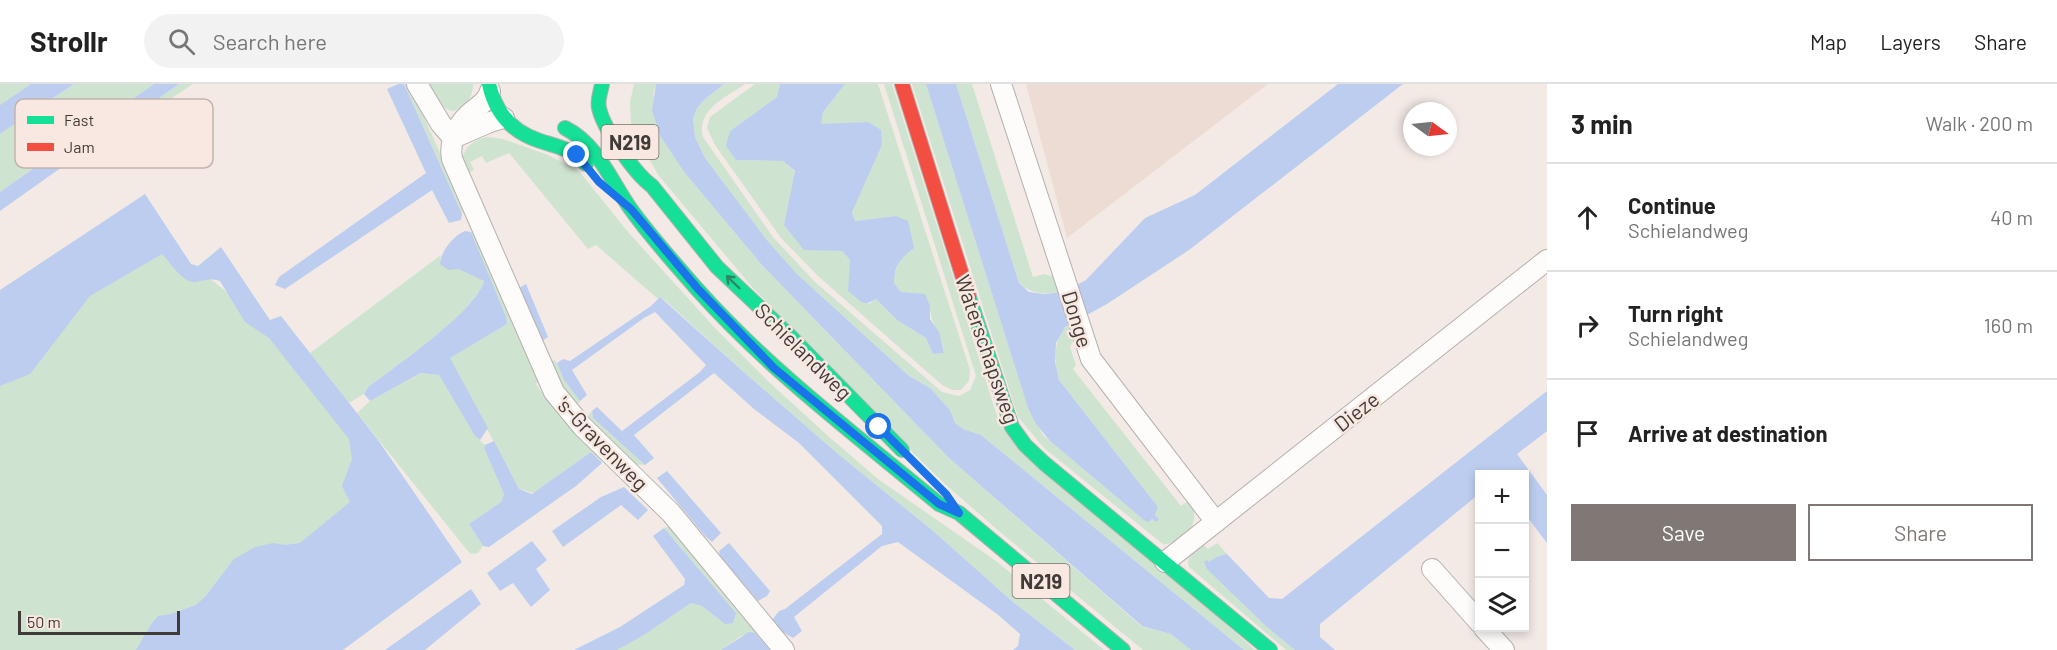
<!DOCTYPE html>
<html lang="en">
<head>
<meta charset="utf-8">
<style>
  body { margin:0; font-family:Barlow,sans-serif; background:#f2f2f2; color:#222 }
  .controls { position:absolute; right:18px; bottom:18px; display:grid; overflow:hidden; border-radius:0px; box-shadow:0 3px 9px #0003 }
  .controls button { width:54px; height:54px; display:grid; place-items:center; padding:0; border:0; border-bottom:2px solid #e0e0e0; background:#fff; color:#222; font:30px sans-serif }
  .compass { position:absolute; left:1403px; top:18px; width:54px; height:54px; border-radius:50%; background:#fff; box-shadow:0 3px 9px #0003; rotate:105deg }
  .scale { position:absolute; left:18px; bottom:15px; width:162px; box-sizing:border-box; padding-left:6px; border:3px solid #413b38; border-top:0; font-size:16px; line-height:21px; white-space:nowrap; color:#413b38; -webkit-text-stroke:4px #f8e8e1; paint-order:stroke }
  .stop { position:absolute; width:18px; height:18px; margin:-14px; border:4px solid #1a73e8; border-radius:50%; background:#fff }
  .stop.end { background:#1a73e8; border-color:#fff; box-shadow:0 2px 6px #0008 }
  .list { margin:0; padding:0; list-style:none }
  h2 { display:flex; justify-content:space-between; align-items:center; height:78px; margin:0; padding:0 24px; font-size:26px }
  h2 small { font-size:20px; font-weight:400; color:#767676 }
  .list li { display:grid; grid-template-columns:39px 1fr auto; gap:18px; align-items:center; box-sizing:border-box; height:108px; padding:0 24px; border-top:2px solid #e0e0e0 }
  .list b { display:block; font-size:22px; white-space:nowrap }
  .list p { margin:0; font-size:20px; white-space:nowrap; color:#767676 }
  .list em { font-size:20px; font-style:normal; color:#767676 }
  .actions { display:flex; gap:12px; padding:18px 24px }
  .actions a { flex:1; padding:14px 0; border:2px solid #7f7875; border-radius:0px; text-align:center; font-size:21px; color:#7f7875 }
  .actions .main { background:#7f7875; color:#fff }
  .icon { flex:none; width:33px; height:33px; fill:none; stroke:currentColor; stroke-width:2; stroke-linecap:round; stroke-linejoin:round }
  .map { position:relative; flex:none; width:1547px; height:566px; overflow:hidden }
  header { display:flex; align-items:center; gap:36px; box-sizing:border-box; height:84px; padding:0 30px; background:#fff; border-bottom:2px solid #e0e0e0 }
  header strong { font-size:28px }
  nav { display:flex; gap:33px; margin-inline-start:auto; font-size:21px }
  .search { width:420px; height:54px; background:#f2f2f2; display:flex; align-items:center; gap:15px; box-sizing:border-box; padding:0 21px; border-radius:33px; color:#767676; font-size:22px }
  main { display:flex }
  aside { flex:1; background:#fff }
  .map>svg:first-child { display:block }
  .built { fill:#eddcd4 }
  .green { fill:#cfe3d1 }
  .water { fill:#bccdf0 }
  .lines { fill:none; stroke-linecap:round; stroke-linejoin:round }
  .street-casing { stroke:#b6b0ad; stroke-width:22 }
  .fast-casing { stroke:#b6b0ad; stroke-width:16 }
  .jam-casing { stroke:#b6b0ad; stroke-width:16 }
  .street { stroke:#fdfcfb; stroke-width:20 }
  .fast { stroke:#16e098; stroke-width:14 }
  .jam { stroke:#f24e42; stroke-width:14 }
  .oneway { stroke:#2e8563 }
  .route { stroke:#1a73e8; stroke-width:8 }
  .labels { text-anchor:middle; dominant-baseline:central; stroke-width:5; stroke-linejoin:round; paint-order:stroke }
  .shield { fill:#f8e8e1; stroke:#786f6b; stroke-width:1.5 }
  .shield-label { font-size:20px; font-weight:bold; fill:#413b38 }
  .street-label { font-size:21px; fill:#413b38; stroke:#f8e8e1 }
  .key { fill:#f8e8e1; stroke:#c1b4ae; stroke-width:1.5 }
  .key-label { font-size:16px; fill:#413b38 }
</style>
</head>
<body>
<header>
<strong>Strollr</strong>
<div class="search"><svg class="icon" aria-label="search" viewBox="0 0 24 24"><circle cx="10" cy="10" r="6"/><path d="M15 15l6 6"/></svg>Search here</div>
<nav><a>Map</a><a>Layers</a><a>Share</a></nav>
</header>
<main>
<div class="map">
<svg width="1547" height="566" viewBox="0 0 1547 566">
  <rect width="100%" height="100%" fill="#f3eae6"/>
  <path class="built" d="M1026,0H1268L1067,154Z"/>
  <path class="green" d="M0,0H31L0,21Z
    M74,0H154L0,108V50Z
    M179,0H193L145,32L141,27Z
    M404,0H409L464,122L462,130Z
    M427,0H473C473,14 465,26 451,27L442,22Z
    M634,0H656L653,10L685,89L762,181L949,374L1141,542L1171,550L1191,566H1143L1000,448L946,401L888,344L752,203L659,92L638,57L631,39L630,18Z
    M724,0H745C726,13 696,26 703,53L773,153L814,197L942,308L959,312L970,306L976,292L884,0H892L998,335L1255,566H1244L981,351L963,345L955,339L950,326L930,304L909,292L797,190L766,155L705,74L695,53L693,34L697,24L705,15Z
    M755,0H780L777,13L730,47L736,76L783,77L795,88L784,141L804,165L842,167L850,176L869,220L876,215L897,236L926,254L933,270L944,269C942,250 930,240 930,222L901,208L894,199V191L901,174L896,132L855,137L852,127L882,61L868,38L820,41L823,28L845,0H878L970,286L969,297L961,306H952L942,301L818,192L781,154L715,61L707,44L710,33Z
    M912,0H926L1028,324L1043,351L1050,357L1145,437L1159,435L1155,431L1158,423L1059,296C1053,276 1053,252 1071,238L1076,252L1070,263L1076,281L1073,285L1181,422L1188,417C1205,437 1185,456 1164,461L1044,364L1018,333Z
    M956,0H972L1033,193L1045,190L1057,194L1062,208C1044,210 1033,211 1019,199Z
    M487,53L503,55L548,71L579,87L628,148L715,244L770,299L827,351L878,395L996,477L1104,566H1075L1013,518L932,446L838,370L747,291L668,219L660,213L658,215L596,161L588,165L509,69L486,79L482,72L470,78L474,86L468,89L461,76C466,62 473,56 487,53Z
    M471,148L477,149L538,297L536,300L547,316H549L601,371L602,379L591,368L534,409L519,405L449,274L507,240Z
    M160,155L296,263L424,458L292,566H0V244Z
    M441,171L440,180L458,185L484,197C473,230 398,280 368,303L364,310L349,319L310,269Z
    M553,275L557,279L564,296L581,318L575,320C567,308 549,290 553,275Z
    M422,289L439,291L475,352L485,361L484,364L504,410L501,418L469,440L483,462L478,469L471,470L467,466L357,329L370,317Z
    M592,327L593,334L645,381L633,380L588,337V332Z
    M670,442L776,566H770L755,549L741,552L721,566H617L644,551L691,519L702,522L721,537L736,529L664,444Z
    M1217,459L1227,470L1216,473L1209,478L1267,543L1295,566H1286L1189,483C1185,471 1195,467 1203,460L1208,465Z"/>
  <path class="water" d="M31,0H74L0,50V21Z
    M154,0H179L0,127V108Z
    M398,0H404L462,130L461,136L449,139L432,106L285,205L275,201L279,193L426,89L387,5Z
    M656,0H724L705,15L697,24L693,34L695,53L705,74L766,155L797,190L909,292L930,304L950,326L955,339L963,345L981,351L1244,566H1191L1171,550L1142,542L949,374L762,181L685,89L661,53L652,27Z
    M780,0H845L823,28L821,40L868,38L881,46L882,61L852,128L855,137L896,132L908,137L914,164C901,174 894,181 894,199L901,208L925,210L930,222V235L939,248L944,269L933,270L926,254L897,236L876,215C862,224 860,216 848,207L850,176L842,167L804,166L784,141L795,87L783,77L736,76L726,62L730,47L777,13Z
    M926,0H956L1019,199L1029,208L1045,210L1062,208L1086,196L1145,134L1195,111L1338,0H1403L1189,166L1107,220L1065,243L1056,259L1055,278L1059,296L1158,423L1155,431L1159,435L1157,438L1152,435L1149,438L1145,437L1050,357L1036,340L1028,324Z
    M145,110L191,180L198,182L221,163L270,236L281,232L378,356L462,478L343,566H136L150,542L158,532L171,530L196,521L205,513L234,475L255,463L273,459L285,461L300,459L350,418L342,402L352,375L349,355L269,254L245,238L220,197C210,194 206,196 196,198C182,199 171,179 162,170L90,212L30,290L0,302V206Z
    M465,147L471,148L506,233L507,240L450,274L488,344L480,356L475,352L439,291L421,289L370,317L364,310L368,303C396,282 476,227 484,197L458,185L448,186L440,180C441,167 453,152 465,147Z
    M526,200L548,253L542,257L535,244L519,204Z
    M660,213L747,291L838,370L932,446L1013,518L1075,566H1013L1018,562L1020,550L997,530L898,458L882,462L794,533L802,547L793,554L781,547L772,536L779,527L785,525L882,450V442L799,359L754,325L714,289L634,351L654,374L645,381L593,334L592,327L597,323L622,347L700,288L706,281L655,228L644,234L572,286L587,311L580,317L564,296L557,279L563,275L570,277L651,222Z
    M1547,307V347L1517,370L1547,411V459L1525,430L1524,390H1480L1479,410L1320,540V553L1335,566H1295L1267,543L1207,485L1204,478L1207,476L1209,478L1216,473L1227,470L1269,514L1282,515Z
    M494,357L519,405L532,410L591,368L602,379L576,402L489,463L483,462L469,440L501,418L504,410L484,364L485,361Z
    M667,387L721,449L712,458L705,452L657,394Z
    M624,403L648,426L638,436L621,421L563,463L552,447L601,413Z
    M664,444L736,529L733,539L725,540L702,522L691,519L644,551L617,566H574L620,543L684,501L685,495L653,452Z
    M532,457L547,476L536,485L550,506L531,523L513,499L500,507L487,489Z
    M729,459L770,507L767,512L758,517L720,472L719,467Z
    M471,505L481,520L425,566H385Z
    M749,548L755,549L770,566H721Z"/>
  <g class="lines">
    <g class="street-casing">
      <path id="street" d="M417,0L441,40L453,54
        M1001,0L1091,275L1216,438
        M490,7C487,19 477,22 468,31C456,42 449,59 452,75L554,308L582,342L671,429L784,566
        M453,54L490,38L504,34
        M1165,478L1547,176
        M1432,485L1480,539
        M1484,544L1504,566"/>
    </g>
    <g class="fast-casing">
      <path id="fast" d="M489,0C495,28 512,48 540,57C558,63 573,65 586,80
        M602,0C601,7 597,16 599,24C603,44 635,90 652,102L717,183L791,253L902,366
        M565,44C597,60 610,95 630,124C650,152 674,179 697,205C769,286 856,351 939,420L959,429L1123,566
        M969,213L1012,343L1025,361L1044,379L1270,566"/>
    </g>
    <g class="jam-casing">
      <path id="jam" d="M902,0L969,213"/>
    </g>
    <use href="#street" class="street"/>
    <use href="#fast" class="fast"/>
    <use href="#jam" class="jam"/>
  </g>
  <defs><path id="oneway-shaft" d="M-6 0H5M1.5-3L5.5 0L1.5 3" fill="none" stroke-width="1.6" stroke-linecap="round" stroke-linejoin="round" transform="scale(1.5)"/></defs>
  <use class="oneway" href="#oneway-shaft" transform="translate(733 198) rotate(-136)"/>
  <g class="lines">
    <path class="route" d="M577,71L599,98L631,125L698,205L774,284L939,420L959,429L946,410L879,343"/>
  </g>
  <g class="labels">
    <g class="shield">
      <rect x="601.5" y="41" width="57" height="34" rx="4.5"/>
      <rect x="1012.5" y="480" width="57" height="34" rx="4.5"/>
    </g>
    <g class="shield-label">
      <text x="630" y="58">N219</text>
      <text x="1041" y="497">N219</text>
    </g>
    <g class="street-label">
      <text transform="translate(1078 235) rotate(73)">Donge</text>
      <text transform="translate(988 265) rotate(71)">Waterschapsweg</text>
      <text transform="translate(804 267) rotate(45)">Schielandweg</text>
      <text transform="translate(1356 327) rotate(-38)">Dieze</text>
      <text transform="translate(603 359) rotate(46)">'s-Gravenweg</text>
    </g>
  </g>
  <rect x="15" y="15" width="198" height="69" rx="9" class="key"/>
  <rect x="27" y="32" width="27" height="8" fill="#16e098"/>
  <rect x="27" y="59" width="27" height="8" fill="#f24e42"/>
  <g class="key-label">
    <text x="64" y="42">Fast</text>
    <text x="64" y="69">Jam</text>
  </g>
</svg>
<div class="controls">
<button>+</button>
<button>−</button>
<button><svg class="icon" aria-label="layers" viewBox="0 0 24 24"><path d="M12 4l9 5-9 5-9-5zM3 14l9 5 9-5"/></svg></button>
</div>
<svg class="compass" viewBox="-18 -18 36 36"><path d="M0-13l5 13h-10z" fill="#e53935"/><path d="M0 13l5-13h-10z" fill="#767676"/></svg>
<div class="scale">50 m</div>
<div class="stop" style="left:879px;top:343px"></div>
<div class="stop end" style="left:577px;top:71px"></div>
</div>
<aside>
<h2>3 min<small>Walk · 200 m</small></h2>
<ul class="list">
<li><svg class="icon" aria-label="ahead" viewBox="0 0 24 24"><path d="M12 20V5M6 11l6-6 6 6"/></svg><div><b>Continue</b><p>Schielandweg</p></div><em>40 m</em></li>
<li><svg class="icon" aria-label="right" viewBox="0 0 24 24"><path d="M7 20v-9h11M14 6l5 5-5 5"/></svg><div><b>Turn right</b><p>Schielandweg</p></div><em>160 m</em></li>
<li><svg class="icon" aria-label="arrive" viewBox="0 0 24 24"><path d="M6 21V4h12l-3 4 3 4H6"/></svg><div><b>Arrive at destination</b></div></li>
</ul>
<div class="actions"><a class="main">Save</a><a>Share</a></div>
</aside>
</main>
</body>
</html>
